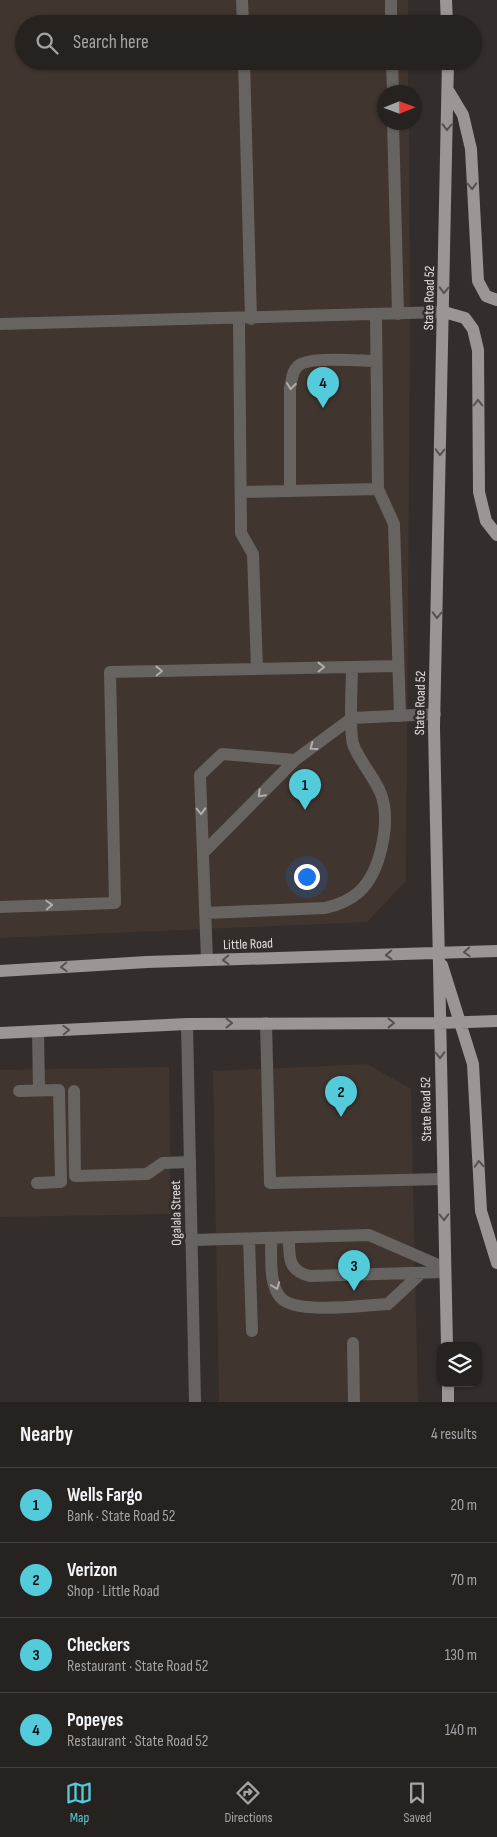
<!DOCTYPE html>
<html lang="en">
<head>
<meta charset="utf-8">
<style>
  body { margin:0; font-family:"Sofia Sans Condensed",sans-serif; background:#2e2a29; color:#f1f3f6 }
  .controls { position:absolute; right:15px; bottom:15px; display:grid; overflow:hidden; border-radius:10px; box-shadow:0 1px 4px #0004 }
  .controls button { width:45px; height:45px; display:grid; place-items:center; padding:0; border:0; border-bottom:1px solid #423f3e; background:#262220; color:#f1f3f6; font:25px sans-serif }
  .compass { position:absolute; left:377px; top:85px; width:45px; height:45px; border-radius:50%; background:#262220; box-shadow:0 1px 4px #0004; rotate:89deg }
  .you { position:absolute; left:306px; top:876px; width:18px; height:18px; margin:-12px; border:4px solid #fff; border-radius:50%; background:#1a73e8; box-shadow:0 0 0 8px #1a73e833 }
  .badge { display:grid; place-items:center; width:32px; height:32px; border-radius:50%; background:#53cbdb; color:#111; font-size:16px; font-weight:700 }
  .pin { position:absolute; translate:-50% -41px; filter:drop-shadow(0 1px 2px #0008) }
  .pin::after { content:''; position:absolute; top:26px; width:18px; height:15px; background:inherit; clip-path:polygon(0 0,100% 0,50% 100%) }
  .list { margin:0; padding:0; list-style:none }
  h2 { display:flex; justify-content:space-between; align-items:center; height:65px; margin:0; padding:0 20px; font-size:21px }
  h2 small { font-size:16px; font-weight:400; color:#a4a4a5 }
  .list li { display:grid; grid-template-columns:32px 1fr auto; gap:15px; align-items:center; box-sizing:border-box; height:75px; padding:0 20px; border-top:1px solid #423f3e }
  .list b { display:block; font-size:19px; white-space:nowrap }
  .list p { margin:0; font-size:16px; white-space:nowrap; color:#a4a4a5 }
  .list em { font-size:16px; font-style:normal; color:#a4a4a5 }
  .icon { flex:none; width:28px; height:28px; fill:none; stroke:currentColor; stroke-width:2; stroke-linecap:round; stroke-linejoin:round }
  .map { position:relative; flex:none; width:497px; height:1402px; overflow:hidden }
  .search { position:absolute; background:#262220; box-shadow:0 1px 4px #0004; left:15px; right:15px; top:15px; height:55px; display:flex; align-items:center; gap:12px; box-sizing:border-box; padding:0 18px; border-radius:28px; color:#a4a4a5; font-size:19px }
  .sheet { height:365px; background:#262220 }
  nav { display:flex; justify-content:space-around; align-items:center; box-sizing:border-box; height:70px; border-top:1px solid #423f3e; background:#262220; font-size:14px; color:#a4a4a5 }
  nav a { display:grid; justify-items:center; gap:2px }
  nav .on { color:#53cbdb }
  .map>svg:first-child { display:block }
  .built { fill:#40352f }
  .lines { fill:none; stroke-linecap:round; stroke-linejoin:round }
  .service { stroke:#666361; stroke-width:12 }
  .minor { stroke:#666361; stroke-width:12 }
  .primary { stroke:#9b9593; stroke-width:12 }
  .oneway { stroke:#57524f }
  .oneway2 { stroke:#b0adab }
  .labels { text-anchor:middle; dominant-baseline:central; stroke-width:5; stroke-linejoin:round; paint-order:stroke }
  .street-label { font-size:14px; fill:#e2dedd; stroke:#332e2b }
</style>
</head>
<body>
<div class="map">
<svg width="497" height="1402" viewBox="0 0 497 1402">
  <rect width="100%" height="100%" fill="#332e2b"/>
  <path class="built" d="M0,0H408V24H24V61H408V92H384V122L409,123L410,331L406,881L367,922L0,938Z
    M367,1064L411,1089L418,1402H219L213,1071Z
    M169,1067L171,1214L0,1217V1070Z"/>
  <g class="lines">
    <path class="service" d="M242,0L243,24
      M391,0V24
      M244,61L251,319
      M392,61L393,92
      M393,122L398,314
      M239,319L241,533L253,554L257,669
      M0,324L444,312
      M378,489L394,524L400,716
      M290,491V388C292,380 292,371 298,366C308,356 361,361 376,361
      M241,492L378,489L376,315
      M203,853L295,760
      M0,907L115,903L110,672L398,666
      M205,913L325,908C338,905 349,901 359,892C381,872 391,821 381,794C375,778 358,759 353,744C349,729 352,685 352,667
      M207,960L200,775L222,754L295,760L352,718L435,714
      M266,1023L270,1183L443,1179
      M38,1031L39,1090
      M19,1091L59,1090L61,1182L37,1183
      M74,1091L75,1176L147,1174L163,1163L190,1162
      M271,1238C272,1256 268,1284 281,1298C297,1315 365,1305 388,1304L419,1275
      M289,1238C289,1257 288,1271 310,1276L445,1272
      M249,1239L252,1331
      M191,1240L369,1235L445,1268
      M353,1343L354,1402"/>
    <path class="minor" d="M187,1024L195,1402"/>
    <path class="primary" d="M446,0L447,24
      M448,90L463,115L471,149L478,281L486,296L497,300
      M444,312L465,318L473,329L478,350L479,492L486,521L497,535
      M442,965L473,1064L481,1211L497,1263
      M0,971L147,962L497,951
      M0,1033L187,1024L439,1023L497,1021
      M447,1346L434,727L448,61
      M448,1383V1402"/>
  </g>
  <defs><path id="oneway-chevron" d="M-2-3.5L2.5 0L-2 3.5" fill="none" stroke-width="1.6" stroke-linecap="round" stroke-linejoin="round" transform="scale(1.25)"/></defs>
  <g class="oneway">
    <use href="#oneway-chevron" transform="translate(447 127) rotate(91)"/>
    <use href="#oneway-chevron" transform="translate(472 186) rotate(88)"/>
    <use href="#oneway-chevron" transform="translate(444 290) rotate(91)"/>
    <use href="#oneway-chevron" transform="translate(478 403) rotate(-90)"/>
    <use href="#oneway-chevron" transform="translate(440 452) rotate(91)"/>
    <use href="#oneway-chevron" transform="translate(437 615) rotate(91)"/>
    <use href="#oneway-chevron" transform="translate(467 952) rotate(177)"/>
    <use href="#oneway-chevron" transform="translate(389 955) rotate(178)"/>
    <use href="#oneway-chevron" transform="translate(226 960) rotate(178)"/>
    <use href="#oneway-chevron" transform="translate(64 967) rotate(177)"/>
    <use href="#oneway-chevron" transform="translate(229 1023)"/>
    <use href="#oneway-chevron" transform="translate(391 1023)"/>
    <use href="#oneway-chevron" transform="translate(66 1030) rotate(-3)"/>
    <use href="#oneway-chevron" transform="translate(440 1055) rotate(89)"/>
    <use href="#oneway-chevron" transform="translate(479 1164) rotate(-93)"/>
    <use href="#oneway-chevron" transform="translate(444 1217) rotate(89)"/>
  </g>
  <g class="oneway2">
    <use href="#oneway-chevron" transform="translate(291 386) rotate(97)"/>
    <use href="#oneway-chevron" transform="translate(321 667) rotate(-1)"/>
    <use href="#oneway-chevron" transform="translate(159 671) rotate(-1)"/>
    <use href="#oneway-chevron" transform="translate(313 747) rotate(144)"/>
    <use href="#oneway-chevron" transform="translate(261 794) rotate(135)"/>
    <use href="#oneway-chevron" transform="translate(201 811) rotate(88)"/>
    <use href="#oneway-chevron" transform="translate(49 905) rotate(-2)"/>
    <use href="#oneway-chevron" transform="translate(276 1286) rotate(69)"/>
  </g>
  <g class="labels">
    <g class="street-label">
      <text transform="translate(429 298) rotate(-89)">State Road 52</text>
      <text transform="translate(420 703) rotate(-89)">State Road 52</text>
      <text transform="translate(248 944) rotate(-2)">Little Road</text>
      <text transform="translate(426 1109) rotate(-91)">State Road 52</text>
      <text transform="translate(176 1213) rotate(-91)">Ogalala Street</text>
    </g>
  </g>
</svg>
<div class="controls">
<button><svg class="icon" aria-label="layers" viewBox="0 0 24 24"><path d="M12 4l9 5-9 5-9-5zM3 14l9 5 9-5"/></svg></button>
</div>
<svg class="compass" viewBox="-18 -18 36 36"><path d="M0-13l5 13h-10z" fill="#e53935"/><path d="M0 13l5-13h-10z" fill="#a4a4a5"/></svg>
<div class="you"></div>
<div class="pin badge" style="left:305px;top:810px">1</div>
<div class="pin badge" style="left:341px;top:1117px">2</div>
<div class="pin badge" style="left:354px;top:1291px">3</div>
<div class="pin badge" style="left:323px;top:408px">4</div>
<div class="search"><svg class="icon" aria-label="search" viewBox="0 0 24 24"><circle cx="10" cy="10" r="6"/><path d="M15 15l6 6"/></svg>Search here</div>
</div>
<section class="sheet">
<h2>Nearby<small>4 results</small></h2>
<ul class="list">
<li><span class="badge">1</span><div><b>Wells Fargo</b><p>Bank · State Road 52</p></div><em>20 m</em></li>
<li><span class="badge">2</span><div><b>Verizon</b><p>Shop · Little Road</p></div><em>70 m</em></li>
<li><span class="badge">3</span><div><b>Checkers</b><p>Restaurant · State Road 52</p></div><em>130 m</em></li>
<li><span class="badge">4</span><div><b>Popeyes</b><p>Restaurant · State Road 52</p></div><em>140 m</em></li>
</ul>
</section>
<nav>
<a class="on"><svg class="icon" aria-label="map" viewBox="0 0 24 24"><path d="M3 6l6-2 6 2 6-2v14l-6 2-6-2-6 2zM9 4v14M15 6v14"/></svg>Map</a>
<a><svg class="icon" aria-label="directions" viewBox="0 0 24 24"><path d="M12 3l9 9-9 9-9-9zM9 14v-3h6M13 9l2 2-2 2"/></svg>Directions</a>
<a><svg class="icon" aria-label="saved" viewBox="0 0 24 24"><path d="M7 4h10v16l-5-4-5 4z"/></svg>Saved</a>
</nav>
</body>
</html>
